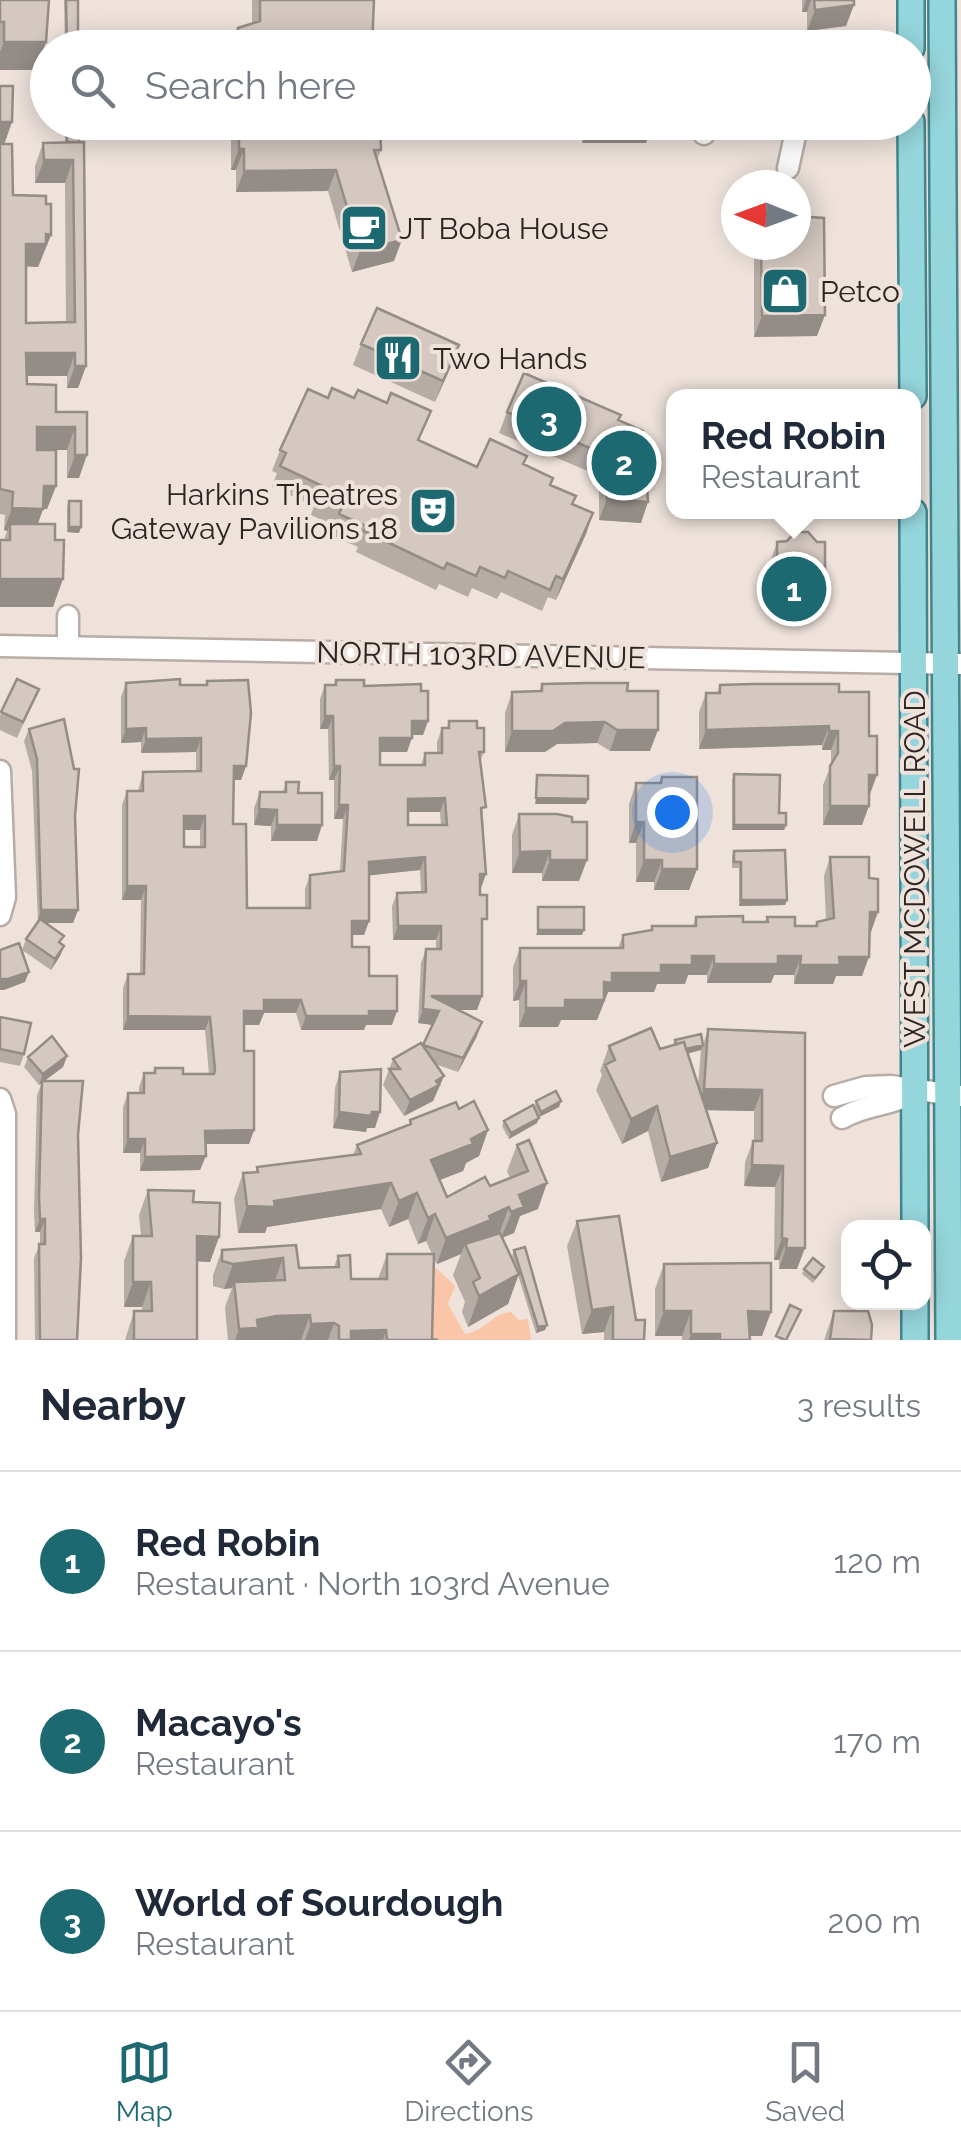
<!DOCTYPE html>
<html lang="en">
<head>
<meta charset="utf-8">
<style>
  body { margin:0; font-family:Raleway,sans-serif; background:#f2f2f3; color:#1f2937 }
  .controls { position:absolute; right:30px; bottom:30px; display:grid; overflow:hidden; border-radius:20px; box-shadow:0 5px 25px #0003 }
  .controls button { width:90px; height:90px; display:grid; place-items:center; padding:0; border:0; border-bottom:2px solid #e0e1e3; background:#fff; color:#1f2937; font:50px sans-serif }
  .compass { position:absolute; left:721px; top:170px; width:90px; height:90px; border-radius:50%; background:#fff; box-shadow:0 5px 25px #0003; rotate:271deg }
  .you { position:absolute; left:672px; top:812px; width:35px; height:35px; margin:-25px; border:8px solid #fff; border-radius:50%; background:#1a73e8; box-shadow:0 0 0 15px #1a73e833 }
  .badge { display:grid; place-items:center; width:65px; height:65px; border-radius:50%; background:#1d6971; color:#fff; font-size:32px; font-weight:700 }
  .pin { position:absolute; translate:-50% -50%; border:5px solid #fff; box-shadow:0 2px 10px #0006 }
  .popup { position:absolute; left:666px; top:389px; width:255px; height:130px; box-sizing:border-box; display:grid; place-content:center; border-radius:20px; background:#fff; filter:drop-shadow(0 2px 8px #0005); font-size:32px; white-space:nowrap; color:#747a83 }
  .popup b { font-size:38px; color:#1f2937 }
  .popup::after { content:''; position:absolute; left:50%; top:100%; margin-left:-20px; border:20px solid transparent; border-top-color:#fff }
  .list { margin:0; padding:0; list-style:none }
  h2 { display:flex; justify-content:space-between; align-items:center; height:130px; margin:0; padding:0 40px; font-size:42px }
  h2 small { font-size:32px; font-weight:400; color:#747a83 }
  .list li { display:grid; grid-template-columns:65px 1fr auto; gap:30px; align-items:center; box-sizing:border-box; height:180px; padding:0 40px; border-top:2px solid #e0e1e3 }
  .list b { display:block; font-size:38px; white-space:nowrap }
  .list p { margin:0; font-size:32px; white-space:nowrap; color:#747a83 }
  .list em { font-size:32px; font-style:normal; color:#747a83 }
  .icon { flex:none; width:55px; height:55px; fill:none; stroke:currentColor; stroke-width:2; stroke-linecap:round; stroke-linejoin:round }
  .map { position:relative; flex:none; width:961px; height:1340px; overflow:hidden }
  .search { position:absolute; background:#fff; box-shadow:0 5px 25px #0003; left:30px; right:30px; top:30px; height:110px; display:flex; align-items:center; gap:25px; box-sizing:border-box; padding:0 35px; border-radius:55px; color:#747a83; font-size:38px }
  .sheet { height:670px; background:#fff }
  nav { display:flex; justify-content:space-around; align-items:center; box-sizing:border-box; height:140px; border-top:2px solid #e0e1e3; background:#fff; font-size:28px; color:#747a83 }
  nav a { display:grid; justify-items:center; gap:5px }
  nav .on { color:#1d6971 }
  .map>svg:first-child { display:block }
  .green { fill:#fac6a7 }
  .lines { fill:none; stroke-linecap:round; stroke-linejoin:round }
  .minor-casing { stroke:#b8ada6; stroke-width:25 }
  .major-casing { stroke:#42868d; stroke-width:30 }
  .minor { stroke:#fff; stroke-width:20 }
  .major { stroke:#95d6dc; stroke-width:25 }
  .wall { fill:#b6aca6; fill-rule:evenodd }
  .shaded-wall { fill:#948c87 }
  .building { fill:#d4c8c1; stroke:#948c87; stroke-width:2.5; fill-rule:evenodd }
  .labels { text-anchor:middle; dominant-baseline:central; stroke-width:8; stroke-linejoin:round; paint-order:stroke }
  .poi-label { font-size:30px; fill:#2b2624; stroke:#eee2db; text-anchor:start }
  .street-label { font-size:30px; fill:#2b2624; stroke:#eee2db }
</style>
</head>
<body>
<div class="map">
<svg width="961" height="1340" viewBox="0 0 961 1340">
  <rect width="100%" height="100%" fill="#eee2db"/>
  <path class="green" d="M435,1267L455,1286L448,1304L465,1334C485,1332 492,1313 511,1312L519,1320L528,1319L531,1340H429L434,1296L428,1271Z"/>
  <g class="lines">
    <g class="minor-casing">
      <path id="minor" d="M703,122L704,134
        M788,168L798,122
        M0,646L961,664
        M68,647V616
        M0,771L5,897L0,915
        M834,1096L866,1087L891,1086L961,1096
        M0,1099L5,1114V1340
        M842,1118C866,1104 890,1106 914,1093"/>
    </g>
    <g class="major-casing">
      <path id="major" d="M911,0V48
        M942,0L949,1340
        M911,122L913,396
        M913,512L915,1228
        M915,1340V1302"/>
    </g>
    <use href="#minor" class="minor"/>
    <use href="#major" class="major"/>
  </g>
  <path class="wall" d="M0,0L46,42L36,70H0Z
    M64,0H78V48H65Z
    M252,0H374L372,48H231L238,28L252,23Z
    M802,0H854L846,26L807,31V12H802Z
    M0,86L4,144L13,195L46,204L51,235L38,267L26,266V323L66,322L65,183H35V166L43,143H65V122H79L86,366L78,388H67V376H27V384L56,412H87L79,478H67V450H56V486L47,509H43L38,524L53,607H0V540H4L7,531L4,530L5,515L0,514Z
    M231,122H380L381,150L377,160L394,261L352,272L328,191L236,192V170H231Z
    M582,122H654L646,143H582Z
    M754,245H796L817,336L754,337Z
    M361,344L451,366L435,402L353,365Z
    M507,412L618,420L641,523L599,520V476L499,433Z
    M420,441L477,467L524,464L573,504L586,534L556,600L548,597L542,611L501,592L497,599L472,588L468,597L439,584L436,590L356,552L358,547L331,535L335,526L311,515L314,506L272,487L277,473L272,471L280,450Z
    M69,501L81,527L79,533L67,532V506Z
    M777,542L825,593L817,614H770V563Z
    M17,679L39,689L17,738L0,730V716Z
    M336,680L364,686L421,691L428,721L423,735H412L407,752H380V765H421L425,753H437V742L442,728H447L449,721L477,728L484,752L480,761L486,874L480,888L482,996L477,1010H457L477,1036L458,1072L435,1064L444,1076L433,1101L404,1116L383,1085L393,1059L423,1046L432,1025L418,1023L421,963L426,949H436V940H393L392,906L397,893L421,892L420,870L369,875V921L364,935H352V947L369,976L392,1025H366L364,1030H301L296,1013H264L259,1025H244V1051L254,1130L249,1144H205L200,1170L140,1171V1153H123V1107L128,1093H139V1087L144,1073H153L155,1068L183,1074H209L205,1030H123V988L128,974H140L141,900H122V805L127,791H138L143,772H196V752L141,753V742L121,743V697L126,683L206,685L207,681L246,766L241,780H234L233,824L247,908H305V889L310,875L340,871L343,819H334V780H329L328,729H320V699L325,685H334ZM408,812H440L441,825H408ZM184,830H200V847H184Z
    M542,684L627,691L650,751H610L597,743L557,744L545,752H505V713L512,692L539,691Z
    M720,685L839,692L869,794L862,825H823V785L831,765V750H822V745L699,749V712L706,693H717Z
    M29,729L75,816L78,910L73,923H45L64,946L60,956L51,970L22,950L26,939L38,923L32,771L24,741Z
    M734,774L779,813L786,825L784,830H732V780Z
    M662,777L697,869L689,890H654V882H636V843H629V804L636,783H659Z
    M286,782L298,793L317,841H271V826L254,825V808L260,792H283Z
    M519,814L579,881H542V873H512V835Z
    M734,851L787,900L785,905L739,906V868H732V856Z
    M830,857L871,932L862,976H836L833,984H794V975H774L771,983H707V975H688L685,984H657L654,992H608L597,1020H561L558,1027H519V1000L513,1001V967L520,948H618L623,935L650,931L652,926H693L696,917L743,922H765L767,917L795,926H815L817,922L826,920L824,876Z
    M0,1017L24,1054L20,1066L0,1062Z
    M708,1029L805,1033L797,1269H779V1260H774L775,1187L744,1186L745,1162L753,1141H754V1111L706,1110L717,1143L708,1168L661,1182L648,1131L622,1144L596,1090L602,1075L600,1071L609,1046L660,1049L673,1045L675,1040L703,1045ZM701,1050L698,1086L687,1054Z
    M67,1056L63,1067L44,1081L78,1135L77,1340H35L34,1258L40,1244V1232H35L34,1211L37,1095L42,1083L39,1085L24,1067L28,1057Z
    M340,1072L375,1128H367L366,1132L333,1128L335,1088Z
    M536,1101H561L559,1107L539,1117L537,1123L509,1139L502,1126L504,1121L534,1107Z
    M459,1109L488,1130L479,1156L466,1163L463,1171L440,1180L447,1197L490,1186L510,1178L507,1171L517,1145L529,1140L538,1209L520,1216L514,1233L502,1238L516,1268L512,1256L514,1250L547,1325L545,1330L536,1333L518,1275L508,1304L468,1327L462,1312L465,1302L453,1275L461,1254L437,1264L434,1259L432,1339L438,1340H228L225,1307L232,1288L224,1289L213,1286V1275L222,1250L296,1245L299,1268L334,1267L338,1256L351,1279H378L387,1254H432L426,1241L418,1244L408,1219L389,1227L381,1209L267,1227L265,1233H238L234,1199L243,1173L255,1172L257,1167L353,1155L357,1145L408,1126L410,1120Z
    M148,1190L193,1202L219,1237L210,1262L197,1261V1340H125L134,1311H142V1307H124V1261L133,1236H141L139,1215Z
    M577,1221L636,1320L644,1340H604V1332L582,1334L567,1246Z
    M664,1264L762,1336H749L750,1340H682V1336H655V1289Z
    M804,1269L822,1272L813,1283L802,1274Z
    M834,1311L871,1340H824Z"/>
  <path class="shaded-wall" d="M806,0H811L807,12H802Z
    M854,5L846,26L807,31L815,10Z
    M4,42H46L36,70H0V52Z
    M0,122H12L4,145H0Z
    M590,122H654L646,143H582Z
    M239,149H244L236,170H231Z
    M44,160H73L65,183H35Z
    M336,170L328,191L236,192L244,171Z
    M46,234L51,235L38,267L18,266L26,244Z
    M402,240L394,261L352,272L360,251Z
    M825,315L817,336L754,337L762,316Z
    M459,345L451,366L435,402L443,381Z
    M26,353H75L67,376H18Z
    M75,366H86L78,388H67Z
    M37,427H75L67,450H29Z
    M75,455H87L79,478H67Z
    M44,486H56L47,509H41H43L35,531L10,524L7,531L4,530L12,508Z
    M607,499L648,502L641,523L599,520Z
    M593,513L586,534L556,600L563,579Z
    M69,527H81L79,533L67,532Z
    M0,579H63L53,607H0Z
    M778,593H825L817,614H770Z
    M325,716H333L328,729H320Z
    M412,721H428L423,735H407Z
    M605,722L597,743L557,744L545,752H505L512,731L565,723Z
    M829,726L822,745L699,749L706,730Z
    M146,728L141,742L121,743L126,729Z
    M617,730H658L650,751H610Z
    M829,731H838L831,750H822Z
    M201,738L196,752L141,753L146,739Z
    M380,738H412L407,752H375Z
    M234,766H246L241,780H229Z
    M334,766H340L334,780H329Z
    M869,775H877L870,794Z
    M445,798L440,812H403L408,799Z
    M536,798L588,799L586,804H535Z
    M339,805H348L343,819H334Z
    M830,806H869L862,825H823Z
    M259,809L277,810L271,826L254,825Z
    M184,816H205L200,830H179Z
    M636,822H644L636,843H629Z
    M277,825H322L317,841H271Z
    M734,825H786L784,830H732Z
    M550,851L542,873H512L520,852Z
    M425,857L420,870L364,876L369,862Z
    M550,860H587L579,881H542Z
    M644,860H662L654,882H636Z
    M662,869H697L689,890H654Z
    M480,874H486L481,888H474Z
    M127,886H146L141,900H122Z
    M741,900H787L785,905L739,906Z
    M41,910H78L73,923H37Z
    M870,912H878L871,932H863Z
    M352,921H369L364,935H347Z
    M398,926H441L436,940H393Z
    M538,930H584L582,935H536Z
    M64,946L60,956L51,970L55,959Z
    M692,956H714L707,975H688L685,984H657L654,992H608L597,1020H561L558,1027H519L526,1008L565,1000L604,982L612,973L661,965Z
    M778,956H801L794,975H774L771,983H707L714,964Z
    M839,957H869L862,976H836L833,984H794L800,965Z
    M29,972L25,982L4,990H0V979Z
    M520,981H526L519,1000L513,1001Z
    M431,996H482L477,1010H432L439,1011L434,1025L418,1023L423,1009Z
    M264,1000H301L296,1013H264L259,1025H239L244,1011Z
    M369,1011H397L392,1025H366L364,1030H301L306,1016Z
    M128,1016L210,1017L205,1030H123Z
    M482,1022L477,1036L458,1072L463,1058Z
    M703,1045L701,1050L676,1056L678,1051Z
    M67,1056L63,1067L39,1085L43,1074Z
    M444,1076L433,1101L404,1116L410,1100Z
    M704,1089L762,1090L754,1111L696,1110Z
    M561,1101L559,1107L539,1117L541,1112Z
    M657,1106L648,1131L622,1144L631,1119Z
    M339,1112H380L375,1128H367L366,1132L333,1128Z
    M539,1118L537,1123L509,1139L511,1133Z
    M254,1130L249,1144H200L205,1131Z
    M488,1130L479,1156L466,1163L463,1171L421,1187L431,1160Z
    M128,1139H145L140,1153H123Z
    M717,1143L708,1168L661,1182L670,1157Z
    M206,1156L200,1170L140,1171L145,1157Z
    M752,1165L783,1166L775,1187L744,1186Z
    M391,1183L381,1209L267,1227L265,1233H238L247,1206Z
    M547,1183L538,1209L520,1216L514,1233L501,1238L519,1195Z
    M417,1193L408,1219L389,1227L399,1201Z
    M509,1207L499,1234L465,1244L461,1254L437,1264L446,1238Z
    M435,1214L426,1241L418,1244L428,1218Z
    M40,1219H45L40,1232H35Z
    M197,1236L219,1237L210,1262L188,1261Z
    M782,1238L787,1239L779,1260H774Z
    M786,1248H805L797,1269H779Z
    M283,1258L274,1283L234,1282L232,1288L224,1289L233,1264Z
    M519,1274L508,1304L468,1327L479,1296Z
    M133,1282H151L142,1307H124Z
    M613,1307L604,1332L582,1334L592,1310Z
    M664,1311H691L682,1336H655Z
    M748,1311L771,1312L762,1336H739Z
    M310,1315L301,1340H235L239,1329L257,1320L276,1316Z
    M334,1323L328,1340H305L311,1324Z
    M547,1325L545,1330L536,1333L538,1327Z
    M386,1330L383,1340H348L351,1331Z
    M691,1334H720L718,1340H689Z"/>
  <path class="building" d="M0,0H49L46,42H4V22H0Z
    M66,0H78V48H67Z
    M260,0H374L372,48H238V28L260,21Z
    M814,0H854V5L815,10Z
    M0,86H13L12,122H0Z
    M67,122H79V142H67Z
    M239,122H380L381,150H374L402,240L360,251L336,170L244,171V149H239Z
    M84,142L86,366H75V353H26L27,384L56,385V412H87V455H75V427H37V450H56V486H44L43,509L12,508L13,492L0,489V144H12L13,195L46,196V204H51V235L46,234V244H26V323L75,322L73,160H44L43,143Z
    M796,216L824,218L825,315L762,316L761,245H796Z
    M377,308L459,345L443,381L361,344Z
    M524,373L621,415L618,420L643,431L648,502L607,499L606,455L507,412Z
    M332,388L354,398L358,390L387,403L391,393L431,411L418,440L477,467L490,439L527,456L523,464L553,478L550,485L576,496L572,504L593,513L563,579L556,576L550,590L508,571L505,578L480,567L476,576L447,563L444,569L364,531L366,526L339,514L343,505L319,494L322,486L280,466L286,453L280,450L308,389L328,398Z
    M69,501H81V527H69Z
    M10,524H55V540H64L63,579H0V540H10Z
    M795,532H808L817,542H825V593H778L777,542L787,541Z
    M17,679L39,689L23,722L1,712Z
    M180,679V685H207V681L248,680L251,713L246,766H234L233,824H246L247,908H310V875L344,871L348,805H339L340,766H334L333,716H325V685H336V680H364V686L421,684V691H428V721H412V738H380V765H425V753H442V728H449V721H477V728H484V752H479L486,807L481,808L486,874H480V895H487V919H482V996H431L482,1022L463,1058L423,1045L439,1011L423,1009L426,949H441V926H398L397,893L426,892L425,857L369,862V921H352V947H369V976H397V1011H369V1016H306L301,1000H264V1011H244V1051H254V1130L205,1131L206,1156L145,1157V1139H128V1093H144V1073H155V1068H183V1074H214L215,1070L210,1017L128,1016V974H144L146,886H127V791H143V772L201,771V738L146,739V728L126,729V683ZM445,798L447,825H408V799ZM184,816H205V847H184Z
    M588,683H628L627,691H658V730H617L605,722L565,723L553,731H512V692L542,691V684Z
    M753,684H839V692H869V736H877V775H869V806H830V766L838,753V731H829V726L706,730V693H720V685Z
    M64,719L74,769H79L75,816L78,910H41L37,759L29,729Z
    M734,774L780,775L779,813H786V825H734Z
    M537,775L588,776V799L536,798Z
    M662,777H697V869H662V860H644V822H636V783H661Z
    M286,782H299L298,793H322V825H277V810L259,809L260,792H286Z
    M519,814H557L572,817V822H587V860H550V851L520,852Z
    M785,850L787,900H741V862H734V851Z
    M830,857H869V878L878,879V912H870L869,957H839L840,965H800L801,956H778V964H714V956H692V965H661V973H612V983L604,982V1000H565V1008H526V981H520V948H623V935L652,930V926H696V917L743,916V922H768L767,917H795V926H817V922L834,918Z
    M538,907H584V930H538Z
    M40,919L64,936L59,942L64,946L55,959L26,939Z
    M19,943L29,972L8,979H0V950Z
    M0,1017L31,1023L24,1054L0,1049Z
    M651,1028L660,1049L684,1042L717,1143L670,1157L657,1106L631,1119L605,1065L615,1060L609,1046Z
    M708,1029L805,1033V1248H786L787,1239L782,1238L783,1166L752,1165L753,1141H762V1090L704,1089Z
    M701,1034L703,1045L686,1049L684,1042L676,1044L675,1040Z
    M52,1036L67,1056L43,1074L28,1057Z
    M421,1043L444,1076L436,1081L439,1085L410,1100L389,1069H400L393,1059Z
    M381,1069L380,1112H372L371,1116L339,1112L340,1072Z
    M42,1081H83L78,1135L81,1258L77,1340H40L39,1244H45V1219H40L39,1197Z
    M556,1091L561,1101L541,1112L536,1101Z
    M474,1101L488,1130L471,1139L473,1144L431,1160L447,1197L485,1177L490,1186L528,1171L517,1145L529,1140L547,1183L519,1195L524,1207L511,1212L509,1207L489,1216L491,1220L446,1238L435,1214L428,1218L417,1193L399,1201L391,1183L274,1201L275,1207L247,1206L243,1173L258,1172L257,1167L361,1154L357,1145L411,1124L410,1120L456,1102L459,1109Z
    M533,1105L539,1118L511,1133L504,1121Z
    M148,1190L194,1191L193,1202L220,1203L219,1237L197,1236V1340H134V1311H152L151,1282H133V1236H152Z
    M619,1216L636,1320H645L644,1340H613V1307L592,1310L577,1221Z
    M500,1233L519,1274L479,1296L473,1282L480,1278L465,1244Z
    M296,1245L299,1268L339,1267L338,1256L350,1255L351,1279H387V1254H434L432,1339L438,1340H387L386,1330L351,1331V1340H339V1326L334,1323L311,1324L310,1315L276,1316L257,1320L258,1328L239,1329L234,1282L285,1280L283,1258L233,1264L222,1261V1250Z
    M525,1247L547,1325L538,1327L514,1250Z
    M813,1258L824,1267L815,1278L804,1269Z
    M771,1263V1312L748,1311L750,1340H720V1334H691V1311H664V1264Z
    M790,1305L801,1310L786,1340H785L776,1336Z
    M834,1311H868L872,1325L871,1340L830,1339Z"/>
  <defs>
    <g id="cafe-square" transform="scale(2.5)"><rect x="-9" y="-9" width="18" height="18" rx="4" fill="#1d6971" stroke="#eee2db"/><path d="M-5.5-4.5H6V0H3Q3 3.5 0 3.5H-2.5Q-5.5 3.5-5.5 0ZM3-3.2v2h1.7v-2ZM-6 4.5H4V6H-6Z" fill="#fff"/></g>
    <g id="shop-square" transform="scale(2.5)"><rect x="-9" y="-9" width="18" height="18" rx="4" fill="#1d6971" stroke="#eee2db"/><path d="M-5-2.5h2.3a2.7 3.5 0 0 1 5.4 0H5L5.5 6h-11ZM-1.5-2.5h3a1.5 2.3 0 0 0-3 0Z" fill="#fff"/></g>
    <g id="restaurant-square" transform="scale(2.5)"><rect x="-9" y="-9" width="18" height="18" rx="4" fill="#1d6971" stroke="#eee2db"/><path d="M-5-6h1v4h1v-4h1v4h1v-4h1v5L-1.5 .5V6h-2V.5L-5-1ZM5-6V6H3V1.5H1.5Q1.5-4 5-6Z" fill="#fff"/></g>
    <g id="theatre-square" transform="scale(2.5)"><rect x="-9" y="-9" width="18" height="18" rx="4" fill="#1d6971" stroke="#eee2db"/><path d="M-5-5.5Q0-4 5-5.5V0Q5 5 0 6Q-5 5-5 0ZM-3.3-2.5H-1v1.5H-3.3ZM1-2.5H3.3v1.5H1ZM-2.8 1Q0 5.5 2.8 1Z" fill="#fff"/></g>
  </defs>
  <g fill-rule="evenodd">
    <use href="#cafe-square" x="364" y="228"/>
    <use href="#shop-square" x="785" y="291"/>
    <use href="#restaurant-square" x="398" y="358"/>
    <use href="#theatre-square" x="433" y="511"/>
  </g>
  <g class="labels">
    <g class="poi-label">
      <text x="399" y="228">JT Boba House</text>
      <text x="820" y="291">Petco</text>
      <text x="433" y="358">Two Hands</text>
      <text x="398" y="494" text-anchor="end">Harkins Theatres<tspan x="398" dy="34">Gateway Pavilions 18</tspan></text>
    </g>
    <g class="street-label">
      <text transform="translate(481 655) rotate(1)">NORTH 103RD AVENUE</text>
      <text transform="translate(914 869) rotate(-90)">WEST MCDOWELL ROAD</text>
    </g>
  </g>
</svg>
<div class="controls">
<button><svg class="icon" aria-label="locate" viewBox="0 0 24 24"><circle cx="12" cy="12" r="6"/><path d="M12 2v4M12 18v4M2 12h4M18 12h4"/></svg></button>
</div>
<svg class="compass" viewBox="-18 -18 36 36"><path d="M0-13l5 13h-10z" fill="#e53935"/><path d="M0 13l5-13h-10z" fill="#747a83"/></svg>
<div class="you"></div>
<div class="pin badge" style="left:794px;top:589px">1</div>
<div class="popup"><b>Red Robin</b>Restaurant</div>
<div class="pin badge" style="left:624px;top:463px">2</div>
<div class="pin badge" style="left:549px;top:419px">3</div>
<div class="search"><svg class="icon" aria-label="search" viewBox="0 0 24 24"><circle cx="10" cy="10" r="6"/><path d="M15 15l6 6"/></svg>Search here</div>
</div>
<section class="sheet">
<h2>Nearby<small>3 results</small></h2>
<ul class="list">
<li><span class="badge">1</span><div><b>Red Robin</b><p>Restaurant · North 103rd Avenue</p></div><em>120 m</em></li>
<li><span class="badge">2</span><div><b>Macayo's</b><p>Restaurant</p></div><em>170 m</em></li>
<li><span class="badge">3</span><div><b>World of Sourdough</b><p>Restaurant</p></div><em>200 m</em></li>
</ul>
</section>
<nav>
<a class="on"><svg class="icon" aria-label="map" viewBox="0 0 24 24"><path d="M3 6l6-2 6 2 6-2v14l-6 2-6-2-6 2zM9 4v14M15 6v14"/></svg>Map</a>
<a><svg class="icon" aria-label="directions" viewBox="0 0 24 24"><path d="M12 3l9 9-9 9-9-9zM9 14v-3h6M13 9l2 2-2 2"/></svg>Directions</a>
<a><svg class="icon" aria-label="saved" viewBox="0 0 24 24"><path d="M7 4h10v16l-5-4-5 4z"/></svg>Saved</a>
</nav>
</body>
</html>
